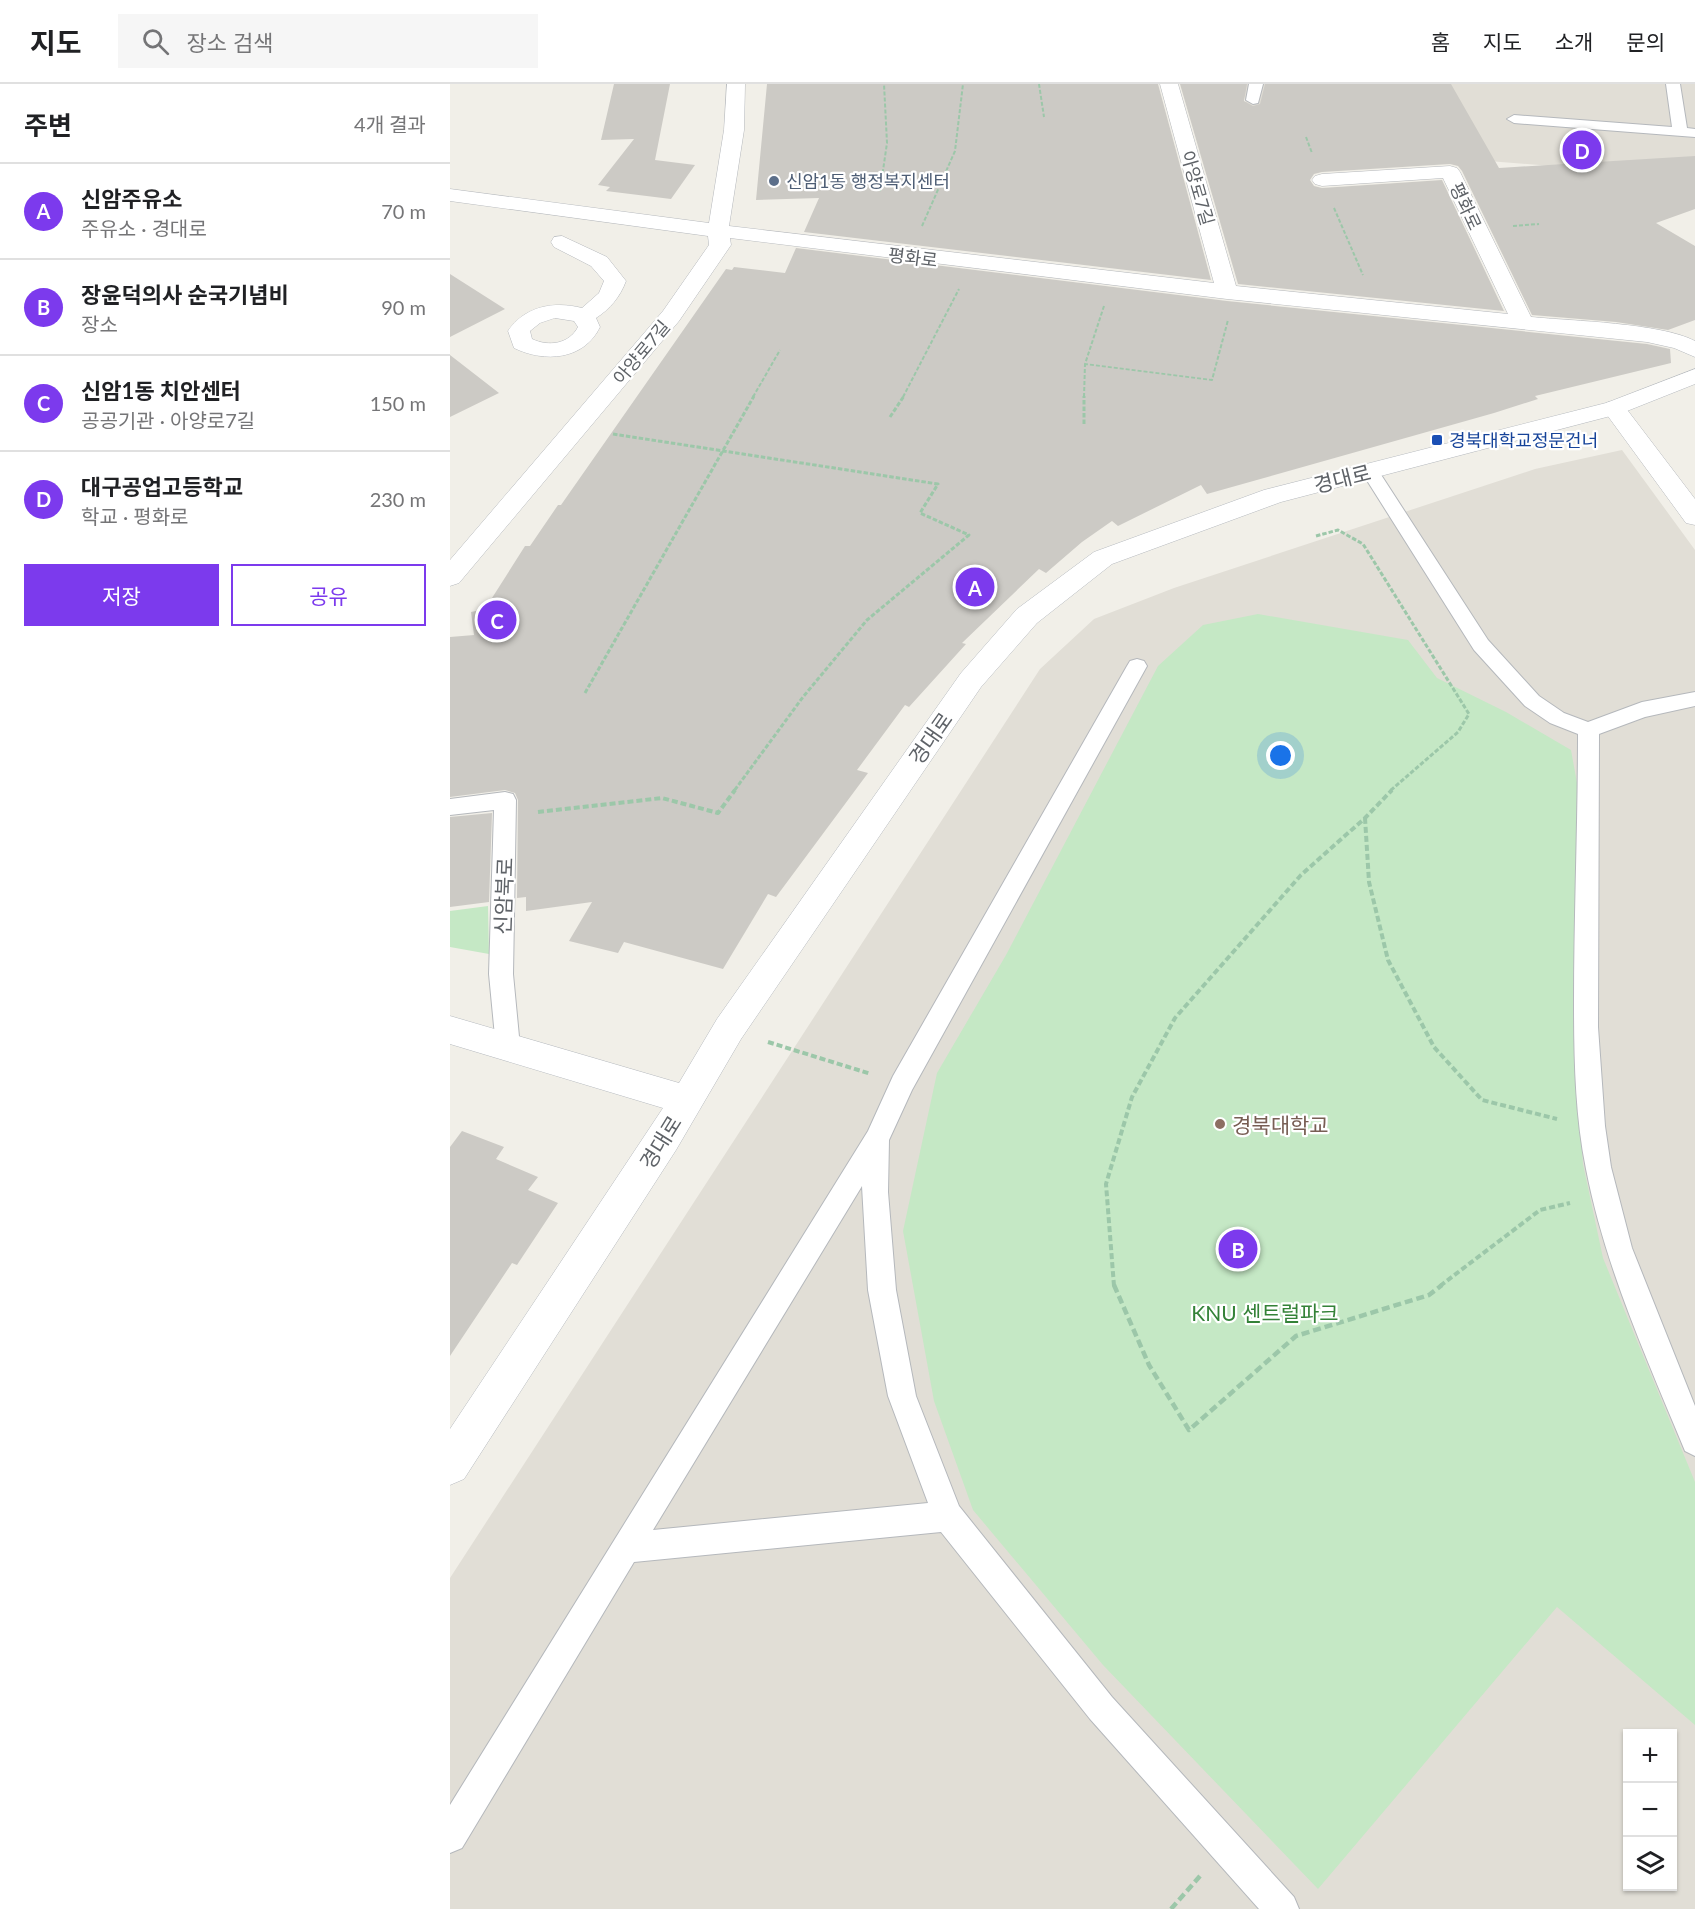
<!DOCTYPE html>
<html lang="ko">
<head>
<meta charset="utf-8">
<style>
  body { margin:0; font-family:Lato,"Noto Sans KR",sans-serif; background:#f6f6f6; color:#202124 }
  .controls { position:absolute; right:18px; bottom:18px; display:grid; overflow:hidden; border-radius:0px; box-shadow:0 2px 4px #0004 }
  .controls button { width:54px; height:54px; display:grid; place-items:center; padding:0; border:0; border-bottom:2px solid #e0e0e0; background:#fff; color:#202124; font:30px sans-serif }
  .you { position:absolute; left:831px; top:672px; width:21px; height:21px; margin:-15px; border:4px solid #fff; border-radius:50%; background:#1a73e8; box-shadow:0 0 0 9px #1a73e833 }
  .badge { display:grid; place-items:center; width:39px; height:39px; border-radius:50%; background:#7c3aed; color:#fff; font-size:20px; font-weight:700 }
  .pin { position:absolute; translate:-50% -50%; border:3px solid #fff; box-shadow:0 2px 6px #0006 }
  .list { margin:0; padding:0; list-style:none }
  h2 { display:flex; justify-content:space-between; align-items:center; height:78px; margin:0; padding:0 24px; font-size:26px }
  h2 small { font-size:20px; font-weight:400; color:#757577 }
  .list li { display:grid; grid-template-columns:39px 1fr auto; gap:18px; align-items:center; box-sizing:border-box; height:96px; padding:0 24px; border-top:2px solid #e0e0e0 }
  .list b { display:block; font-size:22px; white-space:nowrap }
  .list p { margin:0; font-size:20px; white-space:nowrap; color:#757577 }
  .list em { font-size:20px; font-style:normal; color:#757577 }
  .actions { display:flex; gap:12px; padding:18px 24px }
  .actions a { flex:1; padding:14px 0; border:2px solid #7c3aed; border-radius:0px; text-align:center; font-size:21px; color:#7c3aed }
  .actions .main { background:#7c3aed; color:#fff }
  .icon { flex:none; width:33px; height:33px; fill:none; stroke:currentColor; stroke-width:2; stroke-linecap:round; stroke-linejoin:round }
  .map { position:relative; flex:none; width:1245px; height:1825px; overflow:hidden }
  header { display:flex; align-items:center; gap:36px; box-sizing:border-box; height:84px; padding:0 30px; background:#fff; border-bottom:2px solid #e0e0e0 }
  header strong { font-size:28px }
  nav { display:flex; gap:33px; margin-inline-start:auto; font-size:21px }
  .search { width:420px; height:54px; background:#f6f6f6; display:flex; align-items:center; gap:15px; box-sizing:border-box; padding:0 21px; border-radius:0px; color:#757577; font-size:22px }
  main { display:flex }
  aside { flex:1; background:#fff }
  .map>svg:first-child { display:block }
  .education { fill:#e1ded6; fill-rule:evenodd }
  .green { fill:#c5e8c5 }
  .building { fill:#cccac5 }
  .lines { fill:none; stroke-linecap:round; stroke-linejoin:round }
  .service-casing { stroke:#b5b8bc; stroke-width:2 }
  .minor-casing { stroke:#b5b8bc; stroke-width:1 }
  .secondary-casing { stroke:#b6babf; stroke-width:1 }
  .path-far3 { stroke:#9cc7a9; stroke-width:2; stroke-dasharray:4 2; stroke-linecap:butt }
  .path-far2 { stroke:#9cc7a9; stroke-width:3; stroke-dasharray:4.5 2; stroke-linecap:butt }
  .path-far1 { stroke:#9cc7a9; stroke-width:4; stroke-dasharray:6 3; stroke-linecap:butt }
  .path { stroke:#9cc7a9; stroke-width:4.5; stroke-dasharray:8 4; stroke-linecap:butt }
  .service { fill:#fff; fill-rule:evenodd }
  .minor { fill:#fff; fill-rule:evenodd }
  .secondary { fill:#fff; fill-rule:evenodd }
  .service-dot { fill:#5c6f8a; stroke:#fff; stroke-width:2 }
  .transit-dot { fill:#1a4fb4; stroke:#fff; stroke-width:2 }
  .education-dot { fill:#8d6e63; stroke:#fff; stroke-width:2 }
  .labels { text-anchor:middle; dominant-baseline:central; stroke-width:4.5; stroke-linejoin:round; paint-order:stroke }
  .far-service-label { font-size:18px; fill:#4e5e75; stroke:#fff; text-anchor:start }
  .far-street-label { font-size:18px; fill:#5f6368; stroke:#fff }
  .far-transit-label { font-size:18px; fill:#164399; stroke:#fff; text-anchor:start }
  .street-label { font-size:21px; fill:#5f6368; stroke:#fff }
  .education-label { font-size:21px; fill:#785e54; stroke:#fff; text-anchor:start }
  .park-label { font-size:21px; fill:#348238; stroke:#fff }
</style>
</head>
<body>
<header>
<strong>지도</strong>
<div class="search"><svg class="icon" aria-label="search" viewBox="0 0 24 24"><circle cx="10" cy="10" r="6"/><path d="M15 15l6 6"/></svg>장소 검색</div>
<nav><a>홈</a><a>지도</a><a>소개</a><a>문의</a></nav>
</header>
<main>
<aside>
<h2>주변<small>4개 결과</small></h2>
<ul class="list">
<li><span class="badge">A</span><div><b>신암주유소</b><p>주유소 · 경대로</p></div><em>70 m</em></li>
<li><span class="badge">B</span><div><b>장윤덕의사 순국기념비</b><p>장소</p></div><em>90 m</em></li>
<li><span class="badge">C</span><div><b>신암1동 치안센터</b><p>공공기관 · 아양로7길</p></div><em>150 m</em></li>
<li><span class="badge">D</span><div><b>대구공업고등학교</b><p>학교 · 평화로</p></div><em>230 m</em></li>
</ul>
<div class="actions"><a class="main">저장</a><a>공유</a></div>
</aside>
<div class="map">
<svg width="1245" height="1825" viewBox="0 0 1245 1825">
  <rect width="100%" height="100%" fill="#f1efe8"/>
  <path class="education" d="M792,0H1245V124L1176,88L1026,76L800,40Z
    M1172,366L1245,466V1825H0V1494L590,585L644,535L724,504L1085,385ZM1178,1650H1222V1802H1178Z"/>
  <path class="green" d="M808,530L958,556L987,594L1056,628L1121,666L1127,699L1124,954L1133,1080L1153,1174L1245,1398V1641L1107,1523L868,1805L653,1581L523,1426L484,1317L453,1147L487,989L556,871L708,582L753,541Z
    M38,822L39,870L0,863V827Z"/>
  <path class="building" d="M164,0H220L205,76L245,81L221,115L156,107L160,103L148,101L184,55L151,56Z
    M317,0H708L761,196L354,148L369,114L306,116Z
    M730,0H797L794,17L803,22L810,20L815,0H1001L1049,84L1245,72V125L1206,139L1245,162V236L1218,246L1166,238L1082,231L1012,87L1008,82L1000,80L872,88L864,90L860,96L864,102L872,104L992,96L1054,227L788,200Z
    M346,164L777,217L1197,260L1220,265L1221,279L1085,312L1088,315L1044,329L757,410L751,401L668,442L662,437L632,458L596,489L589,485L512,559L516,560L459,623L455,621L407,686L418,689L326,813L318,810L273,885L174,858L168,869L119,857L142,818L76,827V813L67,814L68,716L65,709L55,706L0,713V553L24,551L21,528L35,525L75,462H80L108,421H111L276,185L282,186L284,183L335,189Z
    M0,190L55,225L0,253Z
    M0,271L49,309L0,333Z
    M42,729L39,818L0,823V733Z
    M12,1047L54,1063L46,1075L88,1093L78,1106L108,1119L67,1181L62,1179L0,1272V1063Z"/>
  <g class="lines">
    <g class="service-casing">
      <path id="service" d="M799,0H813L808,19L803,20L796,16Z
        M1216,0H1230L1237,44L1245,45V53L1064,39L1057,35L1064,31L1222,43Z
        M920,381L926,383L1038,556L1089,612L1114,629L1138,638L1192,618L1245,608V622L1195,633L1149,650L1148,943L1155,1042L1161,1083L1182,1164L1245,1322V1372L1235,1367C1197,1275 1155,1183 1136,1085C1125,1031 1124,973 1124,918C1124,829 1128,740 1128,650L1100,639L1075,622L1024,566L911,387Z
        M687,575L694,577L697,582L462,1006L439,1056L438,1108L446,1206L466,1312L509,1422L662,1613L844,1813L849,1825H809L640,1635L491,1448L184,1478L12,1764L0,1769V1721L418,1047L443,992L677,582L680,577ZM412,1102L418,1206L438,1312L478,1419L203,1446Z
        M55,708L63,710L66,716L63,890L70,963L67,970L58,974L49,970L46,963L39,890L44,726L0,731V715Z"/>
    </g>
    <g class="minor-casing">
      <path id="minor" d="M277,0H295L294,46L279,142L764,199L710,0H728L786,202L1058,230L993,94L872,102L865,100L862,96L865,92L872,90L1000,82L1007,84L1010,88L1081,233C1122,237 1211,239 1245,257V273L1224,264L1197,258L777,215L280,154L281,161L229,237L9,499L0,502V476L213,227L259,161L258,152L0,117V105L259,139L274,46Z
        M112,152L157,173L176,197C170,213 160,225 146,234L150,243C134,276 95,279 64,264L58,247C75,222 104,217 132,224L149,209L154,197L141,182L104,163L101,158L104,153ZM105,234L124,237L128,243C119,260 99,263 82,255L80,247L90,239Z
        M1164,317L1172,319L1245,415V441L1236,439L1152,324L1156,319Z"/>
    </g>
    <g class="secondary-casing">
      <path id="secondary" d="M1245,285V300L1172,329L831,418L662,480L587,539L531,603L291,955L226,1066L14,1395L0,1401V1345L213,1024L0,960V932L229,999L267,935L511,589L567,525L644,468L814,406L1156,319Z"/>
    </g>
    <path class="path-far3" d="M589,0L594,33
      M856,53L862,69
      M430,107L437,59L434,0
      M884,124L913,191
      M472,142L505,67L513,0
      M1063,142L1089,140
      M654,222L635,280L762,296L778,236
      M303,313L330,266
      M453,313L509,205
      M634,313L635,280"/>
    <path class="path-far2" d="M440,333L454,312
      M634,340V312
      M163,350L488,400L470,429L519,451L417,536L353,613L284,707
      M866,452L888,446L913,460L1019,630L1008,648L940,707
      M135,609L304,312"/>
    <path class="path-far1" d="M88,728L212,714L268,729L285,706
      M915,734L919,798L938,876L984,963L1032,1016L1107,1035
      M318,958L421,990
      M664,1202L656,1100L682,1013L725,934L851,791L915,734L942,706
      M990,1202L1090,1126L1120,1119"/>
    <path class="path" d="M664,1201L699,1281L739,1346L846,1252L979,1211L992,1201
      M721,1825L750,1792"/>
    <use href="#service" class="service"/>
    <use href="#minor" class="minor"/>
    <use href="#secondary" class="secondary"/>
  </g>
  <circle class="service-dot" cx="324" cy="97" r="6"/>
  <rect class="transit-dot" x="981" y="350" width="12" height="12" rx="3"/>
  <circle class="education-dot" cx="770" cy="1040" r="6"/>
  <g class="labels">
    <g class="far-service-label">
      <text x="336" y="97">신암1동 행정복지센터</text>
    </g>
    <g class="far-street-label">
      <text transform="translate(748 104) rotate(74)">아양로7길</text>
      <text transform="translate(1016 122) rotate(65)">평화로</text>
      <text transform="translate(463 173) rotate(7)">평화로</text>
      <text transform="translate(191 268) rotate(-50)">아양로7길</text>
    </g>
    <g class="far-transit-label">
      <text x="999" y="356">경북대학교정문건너</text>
    </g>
    <g class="street-label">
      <text transform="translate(892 394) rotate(-14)">경대로</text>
      <text transform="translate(480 654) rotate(-55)">경대로</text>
      <text transform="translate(53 812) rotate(-88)">신암북로</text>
      <text transform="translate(210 1058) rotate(-58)">경대로</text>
    </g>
    <g class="education-label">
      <text x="782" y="1040">경북대학교</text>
    </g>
    <g class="park-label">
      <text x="815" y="1228">KNU 센트럴파크</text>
    </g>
  </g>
</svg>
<div class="controls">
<button>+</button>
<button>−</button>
<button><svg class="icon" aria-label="layers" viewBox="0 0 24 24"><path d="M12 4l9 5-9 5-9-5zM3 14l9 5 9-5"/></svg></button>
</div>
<div class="you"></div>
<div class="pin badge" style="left:525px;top:503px">A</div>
<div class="pin badge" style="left:788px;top:1165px">B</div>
<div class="pin badge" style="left:47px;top:536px">C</div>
<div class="pin badge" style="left:1132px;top:66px">D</div>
</div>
</main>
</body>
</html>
